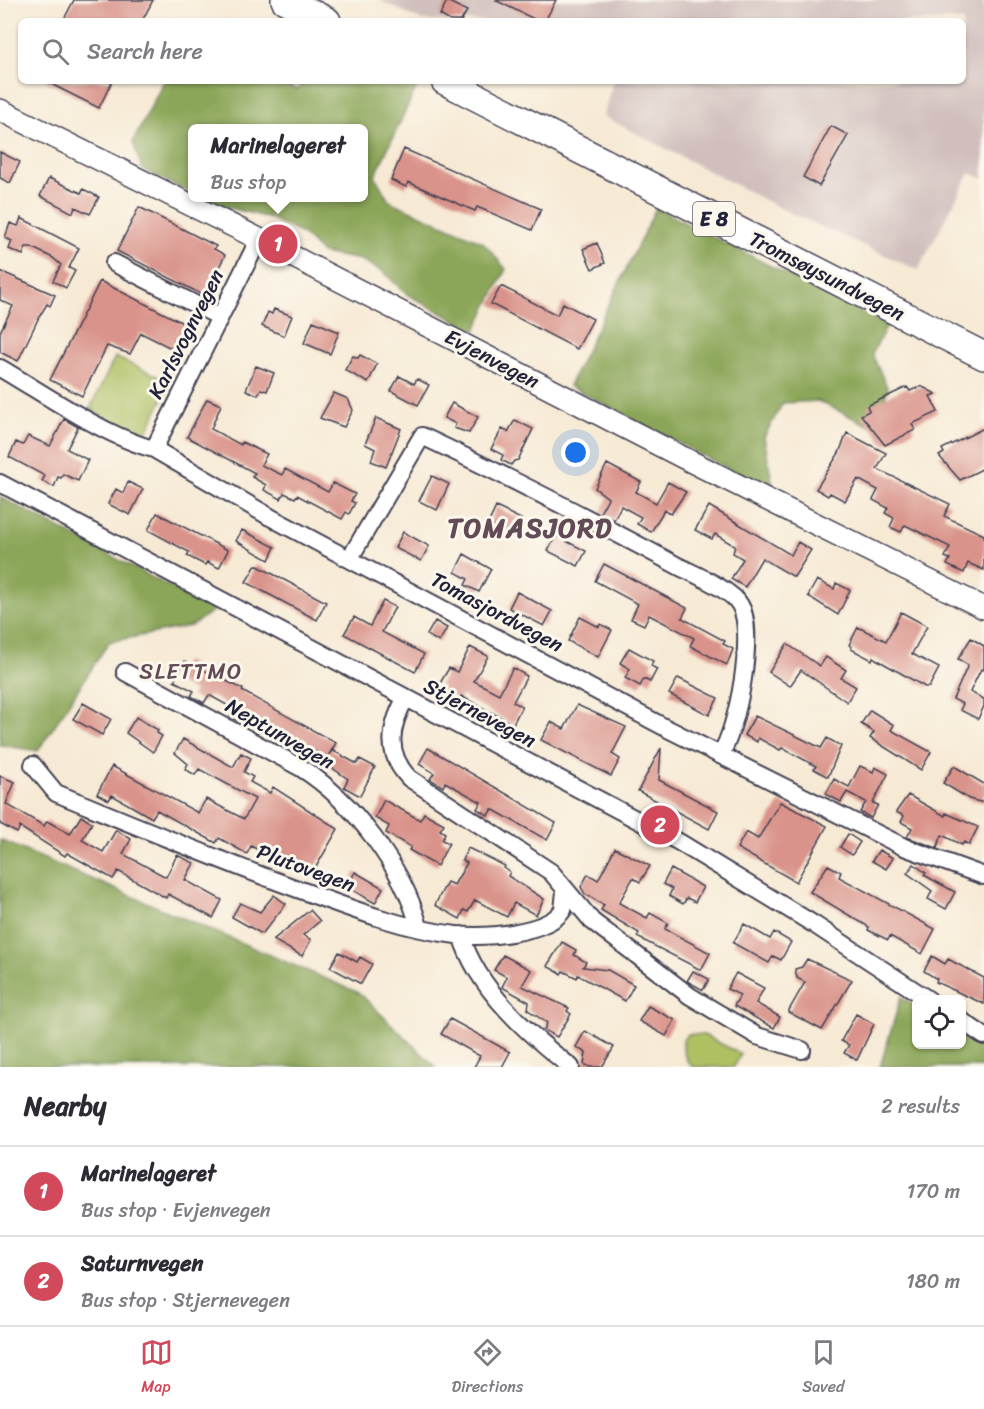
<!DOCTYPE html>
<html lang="en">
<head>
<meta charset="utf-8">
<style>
  body { margin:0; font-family:Sriracha,sans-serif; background:#f2f2f3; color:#2b2b33 }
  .controls { position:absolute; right:18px; bottom:18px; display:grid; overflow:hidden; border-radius:9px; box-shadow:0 2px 4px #0004 }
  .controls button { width:54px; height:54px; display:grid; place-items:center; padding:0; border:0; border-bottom:2px solid #e1e1e2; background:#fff; color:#2b2b33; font:30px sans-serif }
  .you { position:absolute; left:576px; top:453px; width:21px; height:21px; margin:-15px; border:4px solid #fff; border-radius:50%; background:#1a73e8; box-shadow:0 0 0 9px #1a73e833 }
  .badge { display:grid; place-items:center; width:39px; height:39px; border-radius:50%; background:#d1495b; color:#fff; font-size:20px; font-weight:700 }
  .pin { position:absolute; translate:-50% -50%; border:3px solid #fff; box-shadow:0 2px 6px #0006 }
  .popup { position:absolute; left:188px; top:124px; width:180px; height:78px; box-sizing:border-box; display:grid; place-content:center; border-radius:9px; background:#fff; filter:drop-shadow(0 2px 4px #0005); font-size:20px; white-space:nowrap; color:#7c7c81 }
  .popup b { font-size:22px; color:#2b2b33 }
  .popup::after { content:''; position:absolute; left:50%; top:100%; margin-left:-12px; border:12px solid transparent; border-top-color:#fff }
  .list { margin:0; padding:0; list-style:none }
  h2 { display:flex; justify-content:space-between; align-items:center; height:78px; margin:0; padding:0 24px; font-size:26px }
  h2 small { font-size:20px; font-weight:400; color:#7c7c81 }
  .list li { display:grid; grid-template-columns:39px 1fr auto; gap:18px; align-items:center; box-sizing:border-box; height:90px; padding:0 24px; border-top:2px solid #e1e1e2 }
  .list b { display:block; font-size:22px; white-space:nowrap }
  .list p { margin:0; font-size:20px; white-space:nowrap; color:#7c7c81 }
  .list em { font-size:20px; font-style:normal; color:#7c7c81 }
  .icon { flex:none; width:33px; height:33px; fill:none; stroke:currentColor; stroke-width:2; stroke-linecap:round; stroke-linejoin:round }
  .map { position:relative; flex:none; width:984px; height:1067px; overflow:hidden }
  .search { position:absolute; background:#fff; box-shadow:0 2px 4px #0004; left:18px; right:18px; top:18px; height:66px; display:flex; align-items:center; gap:15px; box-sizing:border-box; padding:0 21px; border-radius:9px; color:#7c7c81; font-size:22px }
  .sheet { height:258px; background:#fff }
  nav { display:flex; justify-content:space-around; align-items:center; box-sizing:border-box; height:84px; border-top:2px solid #e1e1e2; background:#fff; font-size:16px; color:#7c7c81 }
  nav a { display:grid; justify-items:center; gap:3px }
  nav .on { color:#d1495b }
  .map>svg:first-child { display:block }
  .industrial { fill:#d1bfbd }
  .green { fill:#afc063; stroke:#68714f; stroke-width:1.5 }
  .forest { fill:#8ba659; stroke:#56644a; stroke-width:1.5 }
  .building { fill:#d9938a }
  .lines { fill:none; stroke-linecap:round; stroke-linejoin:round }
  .minor-casing { stroke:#424052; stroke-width:20 }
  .tertiary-casing { stroke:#424052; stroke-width:24 }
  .trunk-casing { stroke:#424052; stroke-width:30 }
  .minor { stroke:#fff; stroke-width:16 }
  .tertiary { stroke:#fff; stroke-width:21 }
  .trunk { stroke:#fff; stroke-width:27 }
  .labels { text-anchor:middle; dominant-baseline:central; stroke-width:6; stroke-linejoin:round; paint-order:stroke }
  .shield { fill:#fbf7ec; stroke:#636270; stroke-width:1.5 }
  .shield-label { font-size:20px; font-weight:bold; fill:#22223b }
  .street-label { font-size:21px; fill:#22223b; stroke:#fbf7ec }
  .neighbourhood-label { font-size:22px; letter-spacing:1.5px; fill:#624a57; stroke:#fbf7ec }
  .district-label { font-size:27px; font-weight:bold; letter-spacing:1.5px; fill:#624a57; stroke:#fbf7ec }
</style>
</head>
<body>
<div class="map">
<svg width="984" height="1067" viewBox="0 0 984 1067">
  <rect width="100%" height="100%" fill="#fbf7ec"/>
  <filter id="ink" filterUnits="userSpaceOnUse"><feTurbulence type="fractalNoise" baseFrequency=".0167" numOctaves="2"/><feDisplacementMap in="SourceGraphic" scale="12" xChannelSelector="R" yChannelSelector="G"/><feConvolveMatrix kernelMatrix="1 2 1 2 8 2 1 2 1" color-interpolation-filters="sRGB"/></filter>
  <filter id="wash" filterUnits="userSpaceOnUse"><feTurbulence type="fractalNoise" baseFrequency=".008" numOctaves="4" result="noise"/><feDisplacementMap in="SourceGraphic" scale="24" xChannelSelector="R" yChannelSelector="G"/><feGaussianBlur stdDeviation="1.35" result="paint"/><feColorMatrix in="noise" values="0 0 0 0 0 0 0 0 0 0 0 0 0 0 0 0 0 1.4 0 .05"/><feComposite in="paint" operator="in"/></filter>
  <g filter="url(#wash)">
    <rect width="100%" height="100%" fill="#f7ead5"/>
    <path class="industrial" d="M379,0H984V179L970,173L918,270L782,209L603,116L613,81H963V21H422Z"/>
    <path class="green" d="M115,357L171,382L145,435L131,433L90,409Z
      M688,1034L704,1035L741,1054L734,1067H694C685,1062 682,1050 683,1040Z"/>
    <path class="forest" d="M164,81H278L297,90L303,81H408L417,86L375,176L389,201L483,242L506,269L475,331L408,295L382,271L361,260L322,253L302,234L270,218L214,204L200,198H364V128H192V194L142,169L133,142Z
      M656,208L887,325L872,354L888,389L874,428L818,401L783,403L764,437L774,493L569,386Z
      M0,497L214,610L191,626L109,642L38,751L0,745Z
      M0,840L359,993L436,1067H0Z
      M901,997L916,1006V1044H962V1033L984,1047V1067H880Z"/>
    <g id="blocks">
      <path class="building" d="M74,0H153L142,21H63Z
        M495,0H556L545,21H538Z
        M447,1L467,11L461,21H450L440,15Z
        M45,81H112L99,108Z
        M831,126L848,135L819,186L803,177Z
        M404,149L541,209L532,230L477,207L475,211L408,182L406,187L391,180Z
        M0,152L20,162L10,183L0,178Z
        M49,178L81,193L83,189L99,197L90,214L75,207L73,213L40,196Z
        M139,207L216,246L214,249L225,255L205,296L117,251Z
        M21,218L79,248L69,268L75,271L66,288L53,281L61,265L53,258L31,247H26L23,255L9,249L12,241L5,238L10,223L18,226Z
        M597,243L605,263L592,269L583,249Z
        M0,271L55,295L50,306L47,304L39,317L18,361L0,352V332L13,306L0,300Z
        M100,281L189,326L177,351L141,333L130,354L107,346L82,396L50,380Z
        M501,286L557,315L563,303L593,319L577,349L491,304Z
        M274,309L292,316L284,336L262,326L268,312L272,314Z
        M313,321L339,332L330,354L304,343Z
        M360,355L377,364L368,383L345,370L353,356L358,358Z
        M256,366L274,373L267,391L261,389L258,395L246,390Z
        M399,376L414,384L417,379L429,385L418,405L391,391Z
        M921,386L936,394L930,396L938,412L912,424L915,430L885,445L861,415L869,411L867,406L907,387L910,391Z
        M334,393L348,399L353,410L344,427L320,418Z
        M207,399L221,405L211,429L241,445L242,442L267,454L261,465L282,475L285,469L328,492L333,483L355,494L351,501L355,503L349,514L346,512L342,519L297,495L295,498L284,493L281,499L264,490L266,485L252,477L255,473L187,437Z
        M452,403L478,417L469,433L454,428L456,424L444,418Z
        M376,418L401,429L386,467L371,461L375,449L365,444Z
        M64,419L78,427L67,449L88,460L78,481L63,474L61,478L58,477L54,487L42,481L45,476L9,457L16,442L23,445L28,436L50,446Z
        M515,420L533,429L518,460L514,461L511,465L501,460L503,455L491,449L502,429L508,432Z
        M984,428V468L960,480L939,456L944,453L942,449Z
        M847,433L886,453L877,469L950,504L944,516L984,535V570L968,563L964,573L947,565L950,559L945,557L950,547L905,525L901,532L890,527L894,518L885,513L888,508L873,500L878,490L858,479L845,501L830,493L828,496L816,489L839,453Z
        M607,464L641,482L636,492L656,503L668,482L686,492L671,514L664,510L651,532L637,524L641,517L621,506L614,520L600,513L608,498L595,488Z
        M432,476L449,484L437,510L419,501Z
        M128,482L143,489L130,515L108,504L116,489L123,493Z
        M709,506L791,555L798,542L811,550L794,577L762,558L745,587L731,579L743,559L733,553L735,546L715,534L712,539L695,530Z
        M496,507L521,519L512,536L488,524Z
        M157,513L228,550L219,568L207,562L205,565L187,556L189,552L148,530Z
        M242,530L275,547L269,560L236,541Z
        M403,532L429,546L421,561L395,548Z
        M556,536L586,551L578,566L548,551Z
        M464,554L491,569L479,592L465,585L468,579L455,572Z
        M604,564L687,608L682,618L725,641L723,644L733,649L727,665L690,646L694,638L649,615L644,625L631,619L638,604L595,581Z
        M256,565L326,602L317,620L246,582Z
        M817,580L834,589L836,583L850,590L838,615L808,596Z
        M517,592L552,611L544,626L509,608Z
        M383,601L395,607L382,632L424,654L415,672L344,634L354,617L370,626Z
        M901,612L927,626L912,654L939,668L929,687H925L876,659L873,657L872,660L851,649L852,647L849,645L858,627L886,641Z
        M580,617L599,627L600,624L612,630L598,657L568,641Z
        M435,621L447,628L439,642L427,635Z
        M971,638L984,646V670L981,669L970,692L984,699V706L978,719L960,710L963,704L953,699L968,665L958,659Z
        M787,644L820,666L826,657L846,670L841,678L856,687L847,702L801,670L790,686L769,672Z
        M470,647L488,656L474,681L499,694L513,668L527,676L513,702L522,706L513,724L461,696L459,700L441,690L443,687L439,685L449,668L457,672Z
        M629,648L653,661L651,666L657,669L650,682L644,679L640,686L625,678L630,669L620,663Z
        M185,661L243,689L242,691L336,743L327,758L286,736L282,744L268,737L272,729L249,717L244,724L230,717L234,709L209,695L204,703L191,696L194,691L174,681Z
        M678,678L718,698L709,715L669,694Z
        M83,703L111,719L102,735L73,719Z
        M577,705L626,727L612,754L620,759L611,776L541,740L551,722L564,729Z
        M870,710L894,725L891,730L931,752L921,770L870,738L874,732L861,724Z
        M755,716L821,748L827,738L841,746L828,777L814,769L816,766L782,748L780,750L758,738L757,742L744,735Z
        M136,717L158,730L157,733L162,736L153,752L126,733Z
        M183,739L233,767L241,753L251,758L244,772L253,777L250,782L270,793L273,787L338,829L312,874L269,849L266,854L251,846L247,854L219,838L216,843L157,810L152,818L112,795L109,800L97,794L112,766L198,813L206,799L244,819L255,799L199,769L195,775L185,769L188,764L175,753Z
        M428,748L556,823L547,840L492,809L488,815L477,809L481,802L445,782L443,787L430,779L434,773L419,764Z
        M661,748L659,780L718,811L709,829L638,791Z
        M332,750L357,764L360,759L375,767L360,796L344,787L348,779L325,763Z
        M860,766L873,772L875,767L888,774L873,803L878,805L871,818L860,812L866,802L847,792L841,802L826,794L834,779L849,787Z
        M954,766L984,784V803L969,799L943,783Z
        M0,776L15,782L6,804L44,826L47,821L70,834L81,816L92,823L82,840L103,852L116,830L131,839L123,854L166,877L177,855L194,863L185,880L222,900L213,918L168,894L166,898L118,871L113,879L67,853L65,856L20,827L17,833L0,824Z
        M908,795L945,816L946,813L978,827L969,845L964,842L962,845L942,835L937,848L907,837L912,828L901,822L904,816L896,812Z
        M384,800L420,820L424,813L444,824L440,830L445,833L442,840L449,843L437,866L409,850L411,847L386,833L389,826L375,818Z
        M780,802L827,826L796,882L737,848L746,832L758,839Z
        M848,834L860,842L852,855L840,847Z
        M468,848L505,866L504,868L510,872L508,876L544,899L536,915L514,903L507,917L475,900L468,912L464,910L460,919L435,905L447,882L454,885L467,863L462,860Z
        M615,848L650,866L640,882L633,878L619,903L647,918L650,913L668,923L665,929L710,953L701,970L637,937L639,933L601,910L604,905L585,894L581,887L588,874L598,880Z
        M879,850L893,858L886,869L872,861Z
        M914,864L926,873L924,875L955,892L946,909L928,899L932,891L907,873Z
        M828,865L841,872L839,877L935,929L922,954L890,936L888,940L868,930L869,927L810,892Z
        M671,869L703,887L695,902L687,898L683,904L669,896L672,889L663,884Z
        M355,872L383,888L375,903L347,887Z
        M274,895L286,904L262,934L232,917L240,903L260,912Z
        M310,910L320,921L303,935L311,940L302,956L273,940Z
        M744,924L770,939L774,932L791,942L781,960L773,956L769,963L733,943Z
        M562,942L576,950L574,955L586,962L583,967L608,970L634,985L625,1001L578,975L577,978L563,971L561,974L547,966Z
        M339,952L357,962L360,957L372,964L361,984L330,967Z
        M503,955L531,970L522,986L569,1008L567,1011L571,1014L557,1037L544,1030L547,1023L528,1010L529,1002L502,987L507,977L494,970Z
        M932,956L945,964L948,959L984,978V1004L936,982L937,979L924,971Z
        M807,959L852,980L822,1030L788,1012L805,982L797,978L795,969L802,967Z
        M693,971L709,979L703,990L687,981Z
        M736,973L764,988L756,1003L780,1017L774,1028L734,1006L740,995L727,989Z
        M648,1006L675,1020L666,1036L639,1021Z
        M856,1014L874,1024L857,1060L844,1053L849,1045L841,1041Z
        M450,1019L510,1052L502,1067H474L480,1056L441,1034Z
        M585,1031L614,1047L602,1067H590L584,1064L586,1053L576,1047Z"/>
    </g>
  </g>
  <g filter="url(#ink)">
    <use href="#blocks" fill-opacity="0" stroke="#424052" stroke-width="1.5"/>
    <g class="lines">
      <g class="minor-casing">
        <path id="minor" d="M114,263L220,317
          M0,368C43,393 108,438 154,449L270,517L666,728L904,847L984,876
          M154,449L259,239
          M0,483L679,842L815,925L929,1000
          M350,558L422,436C509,477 594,521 678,566C694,574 732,590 740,605C756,631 738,729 720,755
          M125,672L301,768C352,800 404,868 419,927
          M405,699C390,727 385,753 409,778L551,872L592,921L690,996L757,1036L802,1050
          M33,765L56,793C139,827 222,862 306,892C354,910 405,929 456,935C483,938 547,934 563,910L565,892
          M461,935C477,989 528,1034 571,1067
          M962,1021L984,1036"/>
      </g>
      <g class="tertiary-casing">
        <path id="tertiary" d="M0,110L259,239L682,457L984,608"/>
      </g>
      <g class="trunk-casing">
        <path id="trunk" d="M285,0L327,21
          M445,81L984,356"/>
      </g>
      <use href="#minor" class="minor"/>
      <use href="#tertiary" class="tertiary"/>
      <use href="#trunk" class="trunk"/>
    </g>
  </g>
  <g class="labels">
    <rect class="shield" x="693" y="202" width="42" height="34" rx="4.5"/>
    <g class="shield-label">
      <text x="714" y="219">E 8</text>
    </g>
    <g class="street-label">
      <text transform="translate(827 276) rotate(27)">Tromsøysundvegen</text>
      <text transform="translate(186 334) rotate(-63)">Karlsvognvegen</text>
      <text transform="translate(492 359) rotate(28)">Evjenvegen</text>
      <text transform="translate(497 612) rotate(28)">Tomasjordvegen</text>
      <text transform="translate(480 713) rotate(28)">Stjernevegen</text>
      <text transform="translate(280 734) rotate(30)">Neptunvegen</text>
      <text transform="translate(306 868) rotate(20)">Plutovegen</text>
    </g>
    <g class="neighbourhood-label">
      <text x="191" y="671">SLETTMO</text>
    </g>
    <g class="district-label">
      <text x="530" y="528">TOMASJORD</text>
    </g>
  </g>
</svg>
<div class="controls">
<button><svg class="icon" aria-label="locate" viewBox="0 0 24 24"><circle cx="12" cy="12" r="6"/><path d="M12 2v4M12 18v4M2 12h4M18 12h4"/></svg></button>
</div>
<div class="you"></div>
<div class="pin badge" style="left:278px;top:244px">1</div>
<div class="popup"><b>Marinelageret</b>Bus stop</div>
<div class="pin badge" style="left:660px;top:825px">2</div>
<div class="search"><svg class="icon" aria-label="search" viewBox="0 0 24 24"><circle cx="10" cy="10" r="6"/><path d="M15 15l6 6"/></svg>Search here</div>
</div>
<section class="sheet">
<h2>Nearby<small>2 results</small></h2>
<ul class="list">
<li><span class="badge">1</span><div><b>Marinelageret</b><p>Bus stop · Evjenvegen</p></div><em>170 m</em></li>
<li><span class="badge">2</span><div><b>Saturnvegen</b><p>Bus stop · Stjernevegen</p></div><em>180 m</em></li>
</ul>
</section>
<nav>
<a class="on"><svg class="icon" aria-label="map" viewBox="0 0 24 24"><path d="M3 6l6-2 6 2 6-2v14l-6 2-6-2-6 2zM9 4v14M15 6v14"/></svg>Map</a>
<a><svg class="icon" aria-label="directions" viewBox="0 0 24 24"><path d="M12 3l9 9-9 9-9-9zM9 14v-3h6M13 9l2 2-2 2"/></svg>Directions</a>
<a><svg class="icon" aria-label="saved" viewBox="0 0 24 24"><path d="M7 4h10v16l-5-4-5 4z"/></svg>Saved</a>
</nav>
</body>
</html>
